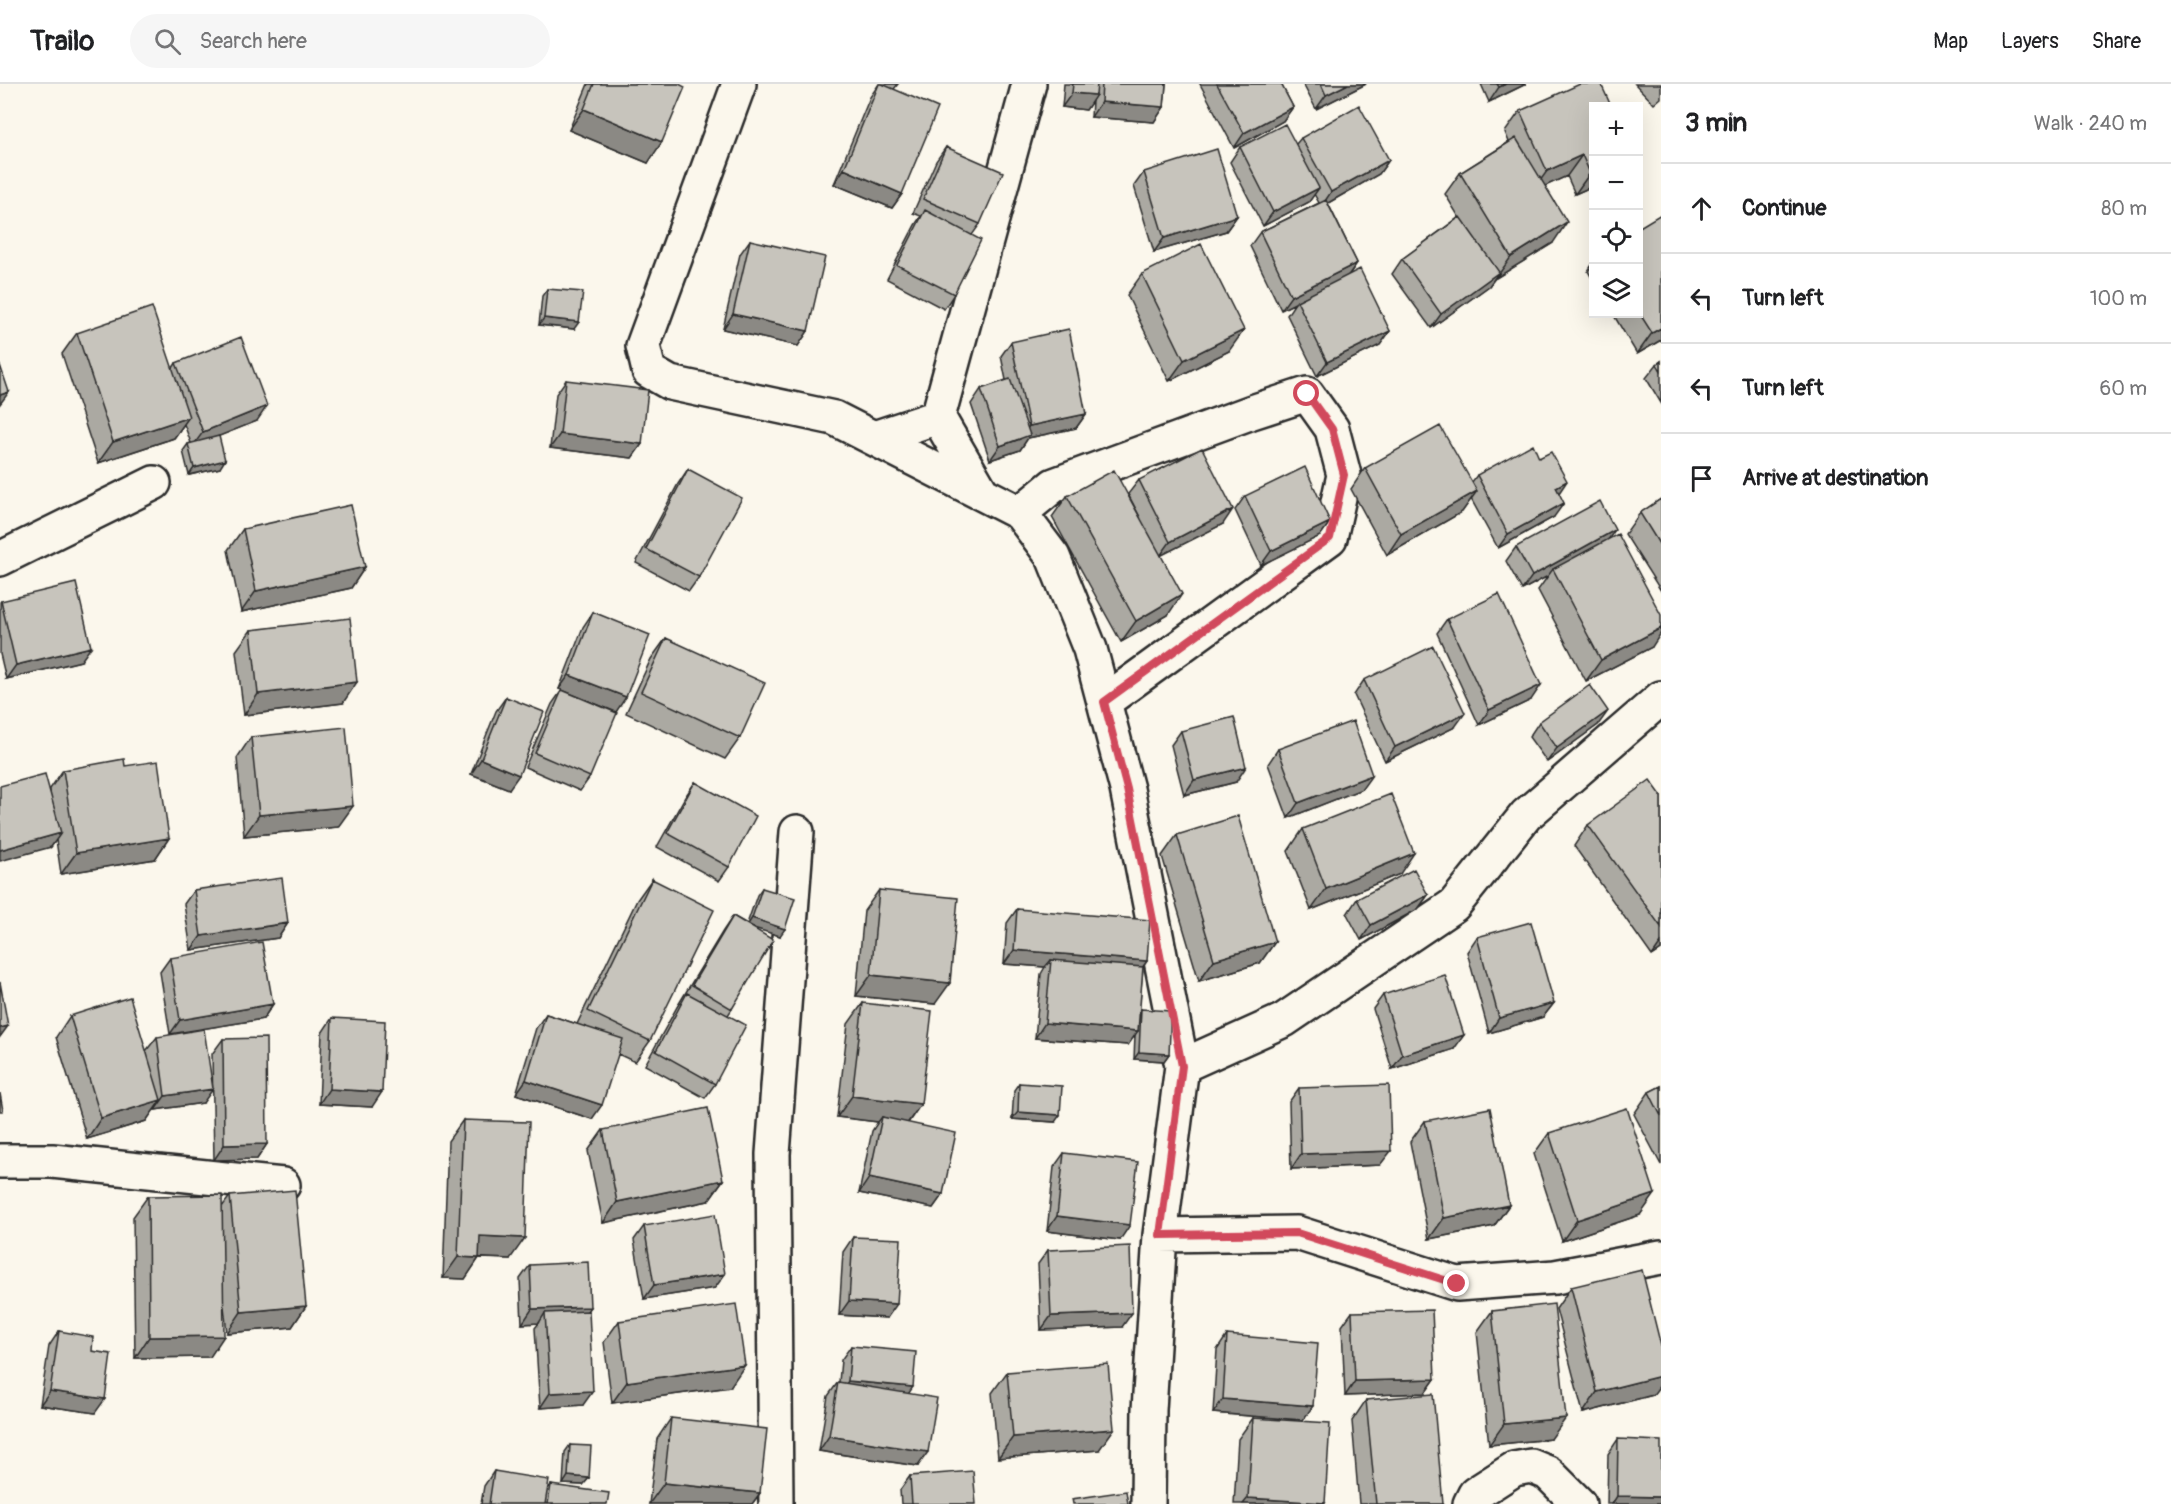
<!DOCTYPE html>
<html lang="en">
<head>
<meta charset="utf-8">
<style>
  body { margin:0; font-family:Pangolin,sans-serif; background:#f6f6f6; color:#202124 }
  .controls { position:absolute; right:18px; top:18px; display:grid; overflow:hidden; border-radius:0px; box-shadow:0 6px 24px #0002 }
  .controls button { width:54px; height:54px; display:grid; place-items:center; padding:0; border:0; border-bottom:2px solid #e0e0e0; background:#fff; color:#202124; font:30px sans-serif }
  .stop { position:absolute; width:18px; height:18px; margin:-14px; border:4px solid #d1495b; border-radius:50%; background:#fff }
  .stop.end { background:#d1495b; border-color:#fff; box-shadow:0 2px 6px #0008 }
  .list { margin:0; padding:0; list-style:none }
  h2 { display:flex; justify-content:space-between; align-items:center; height:78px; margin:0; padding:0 24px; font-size:26px }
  h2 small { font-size:20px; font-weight:400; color:#757577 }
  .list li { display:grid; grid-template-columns:39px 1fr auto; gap:18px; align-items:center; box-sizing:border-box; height:90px; padding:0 24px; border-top:2px solid #e0e0e0 }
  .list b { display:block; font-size:22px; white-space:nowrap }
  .list em { font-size:20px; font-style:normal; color:#757577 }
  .icon { flex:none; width:33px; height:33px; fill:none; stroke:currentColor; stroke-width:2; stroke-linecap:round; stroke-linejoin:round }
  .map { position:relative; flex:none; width:1661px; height:1420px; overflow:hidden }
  header { display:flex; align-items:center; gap:36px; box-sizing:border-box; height:84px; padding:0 30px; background:#fff; border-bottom:2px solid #e0e0e0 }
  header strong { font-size:28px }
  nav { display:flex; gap:33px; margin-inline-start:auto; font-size:21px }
  .search { width:420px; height:54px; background:#f6f6f6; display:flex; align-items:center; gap:15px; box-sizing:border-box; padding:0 21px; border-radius:33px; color:#757577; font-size:22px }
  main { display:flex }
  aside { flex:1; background:#fff }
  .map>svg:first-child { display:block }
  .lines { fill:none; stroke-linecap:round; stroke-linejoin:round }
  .street-casing { stroke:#2b2b2b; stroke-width:38 }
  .street { stroke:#fbf7ec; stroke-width:33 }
  .wall { fill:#aba9a2; stroke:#2b2b2b; stroke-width:1.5 }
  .shaded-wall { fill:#8b8984; stroke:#2b2b2b; stroke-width:1.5 }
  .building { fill:#c7c4bc; stroke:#2b2b2b; stroke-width:1.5 }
  .route { stroke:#d1495b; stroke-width:8 }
</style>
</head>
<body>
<header>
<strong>Trailo</strong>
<div class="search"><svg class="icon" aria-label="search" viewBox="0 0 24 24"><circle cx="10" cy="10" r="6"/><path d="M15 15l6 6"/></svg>Search here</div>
<nav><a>Map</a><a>Layers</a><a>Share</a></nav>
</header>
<main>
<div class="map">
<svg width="1661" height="1420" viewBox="0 0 1661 1420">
  <rect width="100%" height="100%" fill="#fbf7ec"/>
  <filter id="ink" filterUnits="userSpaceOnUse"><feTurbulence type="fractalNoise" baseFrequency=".0167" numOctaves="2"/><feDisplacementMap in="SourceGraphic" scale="12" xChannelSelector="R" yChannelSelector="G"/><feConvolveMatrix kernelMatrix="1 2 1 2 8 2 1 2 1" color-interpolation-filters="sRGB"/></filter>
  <g filter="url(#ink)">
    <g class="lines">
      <g class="street-casing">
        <path id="street" d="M739,0L643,262L649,287L670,299L834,334L1020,429L1053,473L1090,565L1127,705L1182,982L1160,1151L1149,1326L1148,1420
          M874,354L938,333
          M982,409L938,333L1029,0
          M1020,429L1054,401L1252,328L1307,310L1332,345L1344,391L1330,454L1104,618
          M0,475L154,399
          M1182,982L1284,936L1454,821L1526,731L1661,614
          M0,1077H52L283,1101
          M1160,1151L1297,1149L1457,1200L1555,1193L1661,1173
          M776,1420L773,1070L797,748
          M1470,1420L1475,1410L1514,1385L1531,1382L1548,1389L1579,1420"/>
      </g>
      <use href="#street" class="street"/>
    </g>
    <path class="wall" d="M588,0H679L648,79L569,46Z
      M879,0H898L894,5L902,110L892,124L834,100L870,13Z
      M1064,0H1166L1164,23L1154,38L1091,33L1092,17L1086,26L1062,23Z
      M1200,0H1281L1293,23L1283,37L1234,64Z
      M1303,0H1366L1316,25Z
      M1481,0H1526L1489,18Z
      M1635,0H1661V14L1654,20Z
      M1593,22V102L1575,110L1567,92L1545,102L1553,159L1496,194V193L1489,202L1431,244L1392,190L1402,175L1459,133L1445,110L1460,89L1509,58L1505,48L1520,27Z
      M1301,54L1389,76L1379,90L1328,119L1357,179L1349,191L1390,247L1380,261L1317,292L1287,231L1295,219L1281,226L1250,162L1260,148L1319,119L1314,110L1309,118L1263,142L1230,78L1240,63L1296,60Z
      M946,63L980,140L972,151L954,210L944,225L887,195L915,141L921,132L913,129L936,77Z
      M1144,88L1237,132L1226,147L1154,168L1134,102Z
      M1638,144L1661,256L1637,270L1613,230H1638Z
      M750,156L808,247L798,262L723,245L740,170Z
      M1593,179V196L1588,187Z
      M1142,190L1229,267L1169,297L1127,211Z
      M547,205L574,245L539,241L542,212Z
      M77,249L173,284L176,279L257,337L216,353L220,384L189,391L183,367L188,360L191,359L184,340L174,354L98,379L62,270Z
      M1011,258L1086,330L1076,344L1028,354L1020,366L990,376L971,320L981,305L1006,296L1001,272Z
      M1661,277V319L1646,294L1657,280Z
      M566,296L642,360L632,374L550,364L556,310Z
      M1365,384L1472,398L1477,391L1559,409L1554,433L1498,464L1471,415L1462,428L1387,471L1351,405Z
      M688,385L699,493L689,507L636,479L678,400Z
      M1139,396L1223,440L1161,471L1168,531L1121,558L1052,433L1067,412L1140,433L1128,410Z
      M1245,412L1330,438L1320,452L1261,481L1235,426Z
      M1661,415V507L1625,450L1640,429Z
      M243,445L365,483L351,504L241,528L228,466Z
      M1609,455L1652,563L1586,597L1538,506L1548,492L1522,506L1506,477L1516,463Z
      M1,517L81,577L6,595L0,570V518Z
      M593,528L616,628L589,617L590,693L580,707L525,683L552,620L562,606L559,605L583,543Z
      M1447,535L1531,616L1479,641L1437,549Z
      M251,546L343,619L244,631L236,567Z
      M666,554L740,654L725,675L626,629L651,575Z
      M1364,596L1455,643L1385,677L1354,611Z
      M506,613L509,705L471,690L496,627Z
      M1539,638L1598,641L1547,678L1529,653Z
      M1181,647L1236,698L1184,711L1171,661Z
      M251,653L338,743L244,752L237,674Z
      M1278,665L1362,705L1288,734L1268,680Z
      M125,682L169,754L155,775L61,790L56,756L51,763L50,705L63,686Z
      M695,698L729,783L719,797L657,763L685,713Z
      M1661,711V866L1652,872L1574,762L1588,741Z
      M1303,745L1400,790L1311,826L1288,767Z
      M1177,751L1275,858L1260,879L1199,897L1162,772Z
      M652,795L650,957L635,978L618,970L592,1035L516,1010L536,944L546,930L577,940L637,816Z
      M762,804L780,852L752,843L732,925L728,931L715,1000L705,1014L645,981L677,923L723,847L733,832L747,840L757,811Z
      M194,806L288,839L278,854L191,866L184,820Z
      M879,806L935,920L856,912L864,827Z
      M1428,811L1418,825L1361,856L1347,830L1357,815Z
      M1017,825L1147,877L1143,883L1139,928L1141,925L1169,970L1164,977L1134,975L1135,951L1128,961L1035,954L1041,890L1045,883L1004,880L1007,839Z
      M1477,853L1554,919L1543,933L1489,949L1467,868Z
      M170,874L273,920L263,935L170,950L160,888Z
      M1383,911L1454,965L1392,985L1373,925Z
      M863,919L921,1020L908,1039L943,1110L933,1124L859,1109L872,1047L878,1038L837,1033L848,940Z
      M70,932L147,970L146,967L157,953L203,1019L155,1026L154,1025L146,1037L87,1055L56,953Z
      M332,934L372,1023L319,1020L322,949Z
      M223,955L267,1060L257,1075L214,1076L212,970Z
      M1019,999L1055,1038L1012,1035L1014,1006Z
      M1661,1002V1081L1634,1030L1649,1008Z
      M1299,1004L1380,1081L1291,1085L1289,1018Z
      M463,1036L510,1175L479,1174L465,1195L443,1194L448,1057Z
      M1425,1037L1509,1121L1494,1142L1429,1155L1410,1058Z
      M603,1046L723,1096L708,1117L603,1139L588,1067Z
      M1549,1049L1640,1131L1562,1157L1534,1070Z
      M1064,1069L1120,1156L1047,1147L1054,1083Z
      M148,1112L222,1123L230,1112L306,1222L292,1243L227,1249L224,1222L210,1273L135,1274L133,1133Z
      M644,1142L715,1204L644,1215L634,1156Z
      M853,1153L887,1234L839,1231L843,1168Z
      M1048,1166L1122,1243L1041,1246L1038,1180Z
      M530,1181L587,1227L583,1321L540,1324L535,1244L539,1239L522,1240L520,1195Z
      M1571,1203L1653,1311L1583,1329L1556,1225Z
      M1492,1227L1551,1355L1489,1361L1477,1248Z
      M1352,1228L1435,1295L1425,1309L1345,1312L1342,1242Z
      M619,1237L730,1303L612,1319L604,1258Z
      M59,1247L92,1267L95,1329L40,1321L49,1262Z
      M1227,1251L1303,1336L1213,1329L1217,1266Z
      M851,1262L909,1309L918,1382L819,1367L828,1312L838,1298H839L841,1276Z
      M1007,1288L1099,1366L998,1374L992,1309Z
      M1366,1316L1443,1420H1359L1352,1337Z
      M671,1334L760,1409L752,1420H649L657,1355Z
      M1253,1334L1325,1419L1324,1420H1234L1238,1355Z
      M1618,1355L1661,1420H1607L1608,1370Z
      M570,1361L589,1394L583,1401L563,1400L565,1368Z
      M494,1387L547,1406L551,1401L607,1420H481L484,1402Z
      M910,1392L976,1420H901L900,1406Z"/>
    <path class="shaded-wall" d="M1348,0H1366L1316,25L1326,11Z
      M1506,0H1526L1489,18L1499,3Z
      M1072,9L1096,11L1086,26L1062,23Z
      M1101,18L1164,23L1154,38L1091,33Z
      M1293,23L1283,37L1234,64L1244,49Z
      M584,25L662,58L648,79L569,46Z
      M1582,71L1567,92L1532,108L1547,87Z
      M1389,76L1379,90L1321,123L1331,108Z
      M844,85L902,110L892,124L834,100Z
      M1593,88V102L1575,110L1590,89Z
      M1319,104L1309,118L1263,142L1273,128Z
      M1237,132L1226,147L1154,168L1164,154Z
      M1567,138L1553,159L1496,194L1511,173Z
      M1357,179L1347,193L1297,217L1295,219L1281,226L1291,212Z
      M1499,188L1489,202L1431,244L1441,230Z
      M733,230L808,247L798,262L723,245Z
      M544,234L579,238L574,245L539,241Z
      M1661,244V256L1637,270L1652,249Z
      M1244,246L1229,267L1169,297L1184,276Z
      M1390,247L1380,261L1317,292L1327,278Z
      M9,308L0,320V311Z
      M267,322L257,337L192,363L203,348Z
      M1086,330L1076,344L1028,354L1020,366L990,376L1000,362L1020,355L1029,342Z
      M189,333L174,354L98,379L113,358Z
      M560,350L642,360L632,374L550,364Z
      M225,376L220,384L189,391L194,384Z
      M1567,397L1557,412L1556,403Z
      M1477,407L1462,428L1387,471L1401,450Z
      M1564,419L1554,433L1498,464L1508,450Z
      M1233,425L1223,440L1160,472L1170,458Z
      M1330,438L1320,452L1261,481L1271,467Z
      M1615,446L1605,460L1553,485L1548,492L1522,506L1532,492Z
      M365,483L351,504L241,528L256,507Z
      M1182,510L1168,531L1121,558L1136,537Z
      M1661,544V549L1652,563L1586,597L1601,576Z
      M91,563L81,577L6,595L16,581Z
      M569,591L626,613L616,628L559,605Z
      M357,598L343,619L244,631L258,610Z
      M1541,601L1531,616L1479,641L1489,626Z
      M1608,627L1598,641L1547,678L1557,664Z
      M1465,629L1455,643L1385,677L1395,663Z
      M481,675L519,691L509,705L471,690Z
      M1246,683L1236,698L1184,711L1194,696Z
      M1372,691L1362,705L1288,734L1298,719Z
      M353,722L338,743L244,752L259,731Z
      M61,749L51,763L0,777V766Z
      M169,754L155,775L61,790L76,769Z
      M1414,769L1400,790L1311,826L1326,805Z
      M1428,811L1418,825L1361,856L1371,841Z
      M752,834L785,845L780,852L747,842Z
      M288,839L278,854L191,866L201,852Z
      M1275,858L1260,879L1199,897L1214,876Z
      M1661,859V866L1652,872Z
      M1014,866L1147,877L1137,891L1051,876L1045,883L1004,880Z
      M871,891L950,899L935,920L856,912Z
      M1554,919L1543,933L1489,949L1499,934Z
      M273,920L263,935L170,950L180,936Z
      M1045,939L1138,947L1128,961L1035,954Z
      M8,942L0,953V944Z
      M1464,951L1454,965L1392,985L1402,971Z
      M1139,968L1169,970L1164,977L1134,975Z
      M526,996L602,1021L592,1035L516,1010Z
      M213,1005L203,1019L155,1026L165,1012Z
      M329,1005L382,1008L372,1023L319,1020Z
      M852,1012L921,1020L906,1041L882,1033L878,1038L837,1033Z
      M161,1016L146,1037L87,1055L101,1034Z
      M1018,1028L1060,1031L1055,1038L1012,1035Z
      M267,1060L257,1075L214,1076L224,1061Z
      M1391,1067L1380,1081L1291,1085L1301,1070Z
      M869,1094L943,1110L933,1124L859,1109Z
      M723,1096L708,1117L603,1139L617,1118Z
      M1655,1110L1640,1131L1562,1157L1577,1136Z
      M1509,1121L1494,1142L1429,1155L1444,1134Z
      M1057,1132L1130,1141L1120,1156L1047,1147Z
      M480,1152L525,1154L510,1175L465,1173Z
      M458,1173L479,1174L465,1195L443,1194Z
      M725,1190L715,1204L644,1215L654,1201Z
      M849,1217L897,1220L887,1234L839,1231Z
      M306,1222L292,1243L227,1249L241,1228Z
      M590,1223L580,1237L545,1229L539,1239L522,1240L532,1225Z
      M1132,1229L1122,1243L1041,1246L1051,1232Z
      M224,1252L210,1273L135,1274L149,1253Z
      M745,1281L730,1303L612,1319L627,1298Z
      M1661,1292V1300L1653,1311L1583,1329L1597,1308Z
      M1435,1295L1425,1309L1345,1312L1355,1297Z
      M848,1297L913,1303L903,1318L838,1312Z
      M50,1307L105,1315L95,1329L40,1321Z
      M593,1307L583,1321L540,1324L550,1309Z
      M1223,1315L1313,1322L1303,1336L1213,1329Z
      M1566,1334L1551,1355L1489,1361L1504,1340Z
      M1114,1345L1099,1366L998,1374L1013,1353Z
      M829,1352L928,1368L918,1382L819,1367Z
      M568,1392L589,1394L583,1401L563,1400Z
      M664,1399L760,1409L752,1420H649Z
      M1617,1412L1661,1413V1420H1612Z
      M1248,1414L1325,1419L1324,1420H1243Z"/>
    <path class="building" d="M594,0H679L685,3L662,58L584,25Z
      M879,0H882L938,24L902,110L844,85Z
      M1073,0H1097L1096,11L1072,9Z
      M1102,0H1166L1164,23L1101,18Z
      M1217,0H1281L1293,23L1244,49Z
      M1321,0H1348L1326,11Z
      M1497,0H1506L1499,3Z
      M1580,0H1601L1611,22H1593V88L1590,89L1582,71L1547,87L1520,27Z
      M1359,21L1389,76L1331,108L1301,54Z
      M1285,40L1319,104L1273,128L1240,63Z
      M1516,54L1567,138L1511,173L1460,89Z
      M946,63L1003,88L980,140L923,115Z
      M1217,65L1237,132L1164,154L1144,88Z
      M1326,116L1357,179L1291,212L1260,148Z
      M925,126L981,156L954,210L897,181Z
      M1661,130V244L1652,249L1638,227V144Z
      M1460,133L1499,188L1441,230L1402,175Z
      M750,156L825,173L808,247L733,230Z
      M1201,160L1244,246L1184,276L1142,190Z
      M1360,185L1390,247L1327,278L1297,217Z
      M547,205L583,208L579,238L544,234Z
      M152,223L189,333L113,358L77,249Z
      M1069,245L1086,330L1029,342L1011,258Z
      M241,253L267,322L203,348L176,279Z
      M1661,277V287L1657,280Z
      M0,281L9,308L0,311Z
      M1010,295L1030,351L1000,362L981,305Z
      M566,296L648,306L642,360L560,350Z
      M1440,342L1477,407L1401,450L1365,384Z
      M219,352L225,376L194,384L188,360Z
      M1533,360L1539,374L1551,368L1567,397L1556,403L1564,419L1508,450L1477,391Z
      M1202,364L1233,425L1170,458L1139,396Z
      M1305,383L1330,438L1271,467L1245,412Z
      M688,385L742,414L699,493L646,465Z
      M1114,386L1182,510L1136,537L1067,412Z
      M1661,415V463L1640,429Z
      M1600,417L1615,446L1532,492L1516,463Z
      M351,421L365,483L256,507L243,445Z
      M1618,450L1661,531V544L1601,576L1553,485Z
      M76,499L91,563L16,581L1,517Z
      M1499,510L1541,601L1489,626L1447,535Z
      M593,528L650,551L626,613L569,591Z
      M350,534L357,598L258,610L251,546Z
      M666,554L765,599L740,654L641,608Z
      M1433,562L1465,629L1395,663L1364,596Z
      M1590,601L1608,627L1557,664L1539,638Z
      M562,606L617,629L590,693L535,669Z
      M506,613L544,628L519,691L481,675Z
      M1234,633L1246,683L1194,696L1181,647Z
      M1353,637L1372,691L1298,719L1278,665Z
      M346,643L353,722L259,731L251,653Z
      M124,675L125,682L158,677L169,754L76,769L63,686Z
      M45,690L61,749L0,766V702Z
      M1650,696L1661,711V843L1588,741Z
      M695,698L756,732L729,783L667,749Z
      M1391,710L1414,769L1326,805L1303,745Z
      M1238,732L1275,858L1214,876L1177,751Z
      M1414,785L1428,811L1371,841L1357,815Z
      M282,794L288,839L201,852L194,806Z
      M652,795L714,826L650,957L588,927Z
      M762,804L795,814L785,845L752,834Z
      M879,806L958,814L950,899L871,891Z
      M1017,825L1150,836L1147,877L1014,866Z
      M733,832L773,856L732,925L692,901Z
      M1531,838L1554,919L1499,934L1477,853Z
      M262,858L273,920L180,936L170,874Z
      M1051,876L1143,883L1138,947L1045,939Z
      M1445,891L1464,951L1402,971L1383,911Z
      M0,898L8,942L0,944Z
      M687,909L746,941L715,1000L656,967Z
      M130,913L161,1016L101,1034L70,932Z
      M863,919L932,927L921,1020L852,1012Z
      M1141,925L1171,927L1169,970L1139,968Z
      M546,930L623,955L602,1021L526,996Z
      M332,934L385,937L382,1008L329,1005Z
      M204,945L213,1005L165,1012L157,953Z
      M266,954L267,1060L224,1061L223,955Z
      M1019,999L1062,1002L1060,1031L1018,1028Z
      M1389,1001L1391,1067L1301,1070L1299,1004Z
      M1661,1002V1032L1649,1008Z
      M0,1009L3,1027H0Z
      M708,1024L723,1096L617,1118L603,1046Z
      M1490,1024L1509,1121L1444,1134L1425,1037Z
      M1627,1024L1655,1110L1577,1136L1549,1049Z
      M882,1033L956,1049L943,1110L869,1094Z
      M463,1036L529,1038L525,1154L480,1152L479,1174L458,1173Z
      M1064,1069L1138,1078L1130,1141L1057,1132Z
      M295,1106L306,1222L241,1228L230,1112Z
      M222,1111L224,1252L149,1253L148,1112Z
      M715,1130L725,1190L654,1201L644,1142Z
      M853,1153L901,1155L897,1220L849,1217Z
      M1130,1162L1132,1229L1051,1232L1048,1166Z
      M588,1178L590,1223L532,1225L530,1181Z
      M1642,1186L1661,1262V1292L1597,1308L1571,1203Z
      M736,1220L745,1281L627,1298L619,1237Z
      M1554,1220L1566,1334L1504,1340L1492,1227Z
      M1432,1226L1435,1295L1355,1297L1352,1228Z
      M589,1227L593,1307L550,1309L545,1229Z
      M59,1247L93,1253L92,1267L111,1270L105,1315L50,1307Z
      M1227,1251L1318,1259L1313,1322L1223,1315Z
      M851,1262L916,1268L913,1303L848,1297Z
      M1108,1280L1114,1345L1013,1353L1007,1288Z
      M838,1298L937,1314L928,1368L829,1352Z
      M1433,1310L1443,1420H1376L1366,1316Z
      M671,1334L767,1345L760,1409L664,1399Z
      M1253,1334L1330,1339L1325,1419L1248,1414Z
      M1618,1355L1661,1357V1413L1617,1412Z
      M570,1361L591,1362L589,1394L568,1392Z
      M494,1387L549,1396L545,1420H489Z
      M973,1387L976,1420H912L910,1392Z
      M551,1401L609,1409L607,1420H548Z
      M1126,1407L1128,1420H1073L1072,1415Z"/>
  </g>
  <g class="lines" filter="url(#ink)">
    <path class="route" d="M1307,310L1332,345L1344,391L1330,454L1104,618L1127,705L1182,982L1160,1151L1297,1149L1457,1200"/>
  </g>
</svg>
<div class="controls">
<button>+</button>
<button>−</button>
<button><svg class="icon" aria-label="locate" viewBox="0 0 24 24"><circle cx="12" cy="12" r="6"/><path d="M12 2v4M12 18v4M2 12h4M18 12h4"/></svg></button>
<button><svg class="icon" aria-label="layers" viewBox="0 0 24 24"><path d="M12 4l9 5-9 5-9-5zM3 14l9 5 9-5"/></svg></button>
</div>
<div class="stop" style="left:1307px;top:310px"></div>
<div class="stop end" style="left:1457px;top:1200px"></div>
</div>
<aside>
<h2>3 min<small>Walk · 240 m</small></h2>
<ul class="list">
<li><svg class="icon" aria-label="ahead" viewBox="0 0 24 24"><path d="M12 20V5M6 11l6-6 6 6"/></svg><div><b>Continue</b></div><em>80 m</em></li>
<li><svg class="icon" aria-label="left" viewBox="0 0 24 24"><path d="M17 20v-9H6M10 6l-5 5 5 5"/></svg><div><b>Turn left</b></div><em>100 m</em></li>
<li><svg class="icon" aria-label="left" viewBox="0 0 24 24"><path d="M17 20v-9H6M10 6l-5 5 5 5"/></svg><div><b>Turn left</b></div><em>60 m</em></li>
<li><svg class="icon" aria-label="arrive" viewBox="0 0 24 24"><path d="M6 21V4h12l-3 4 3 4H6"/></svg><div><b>Arrive at destination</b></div></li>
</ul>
</aside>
</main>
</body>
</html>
